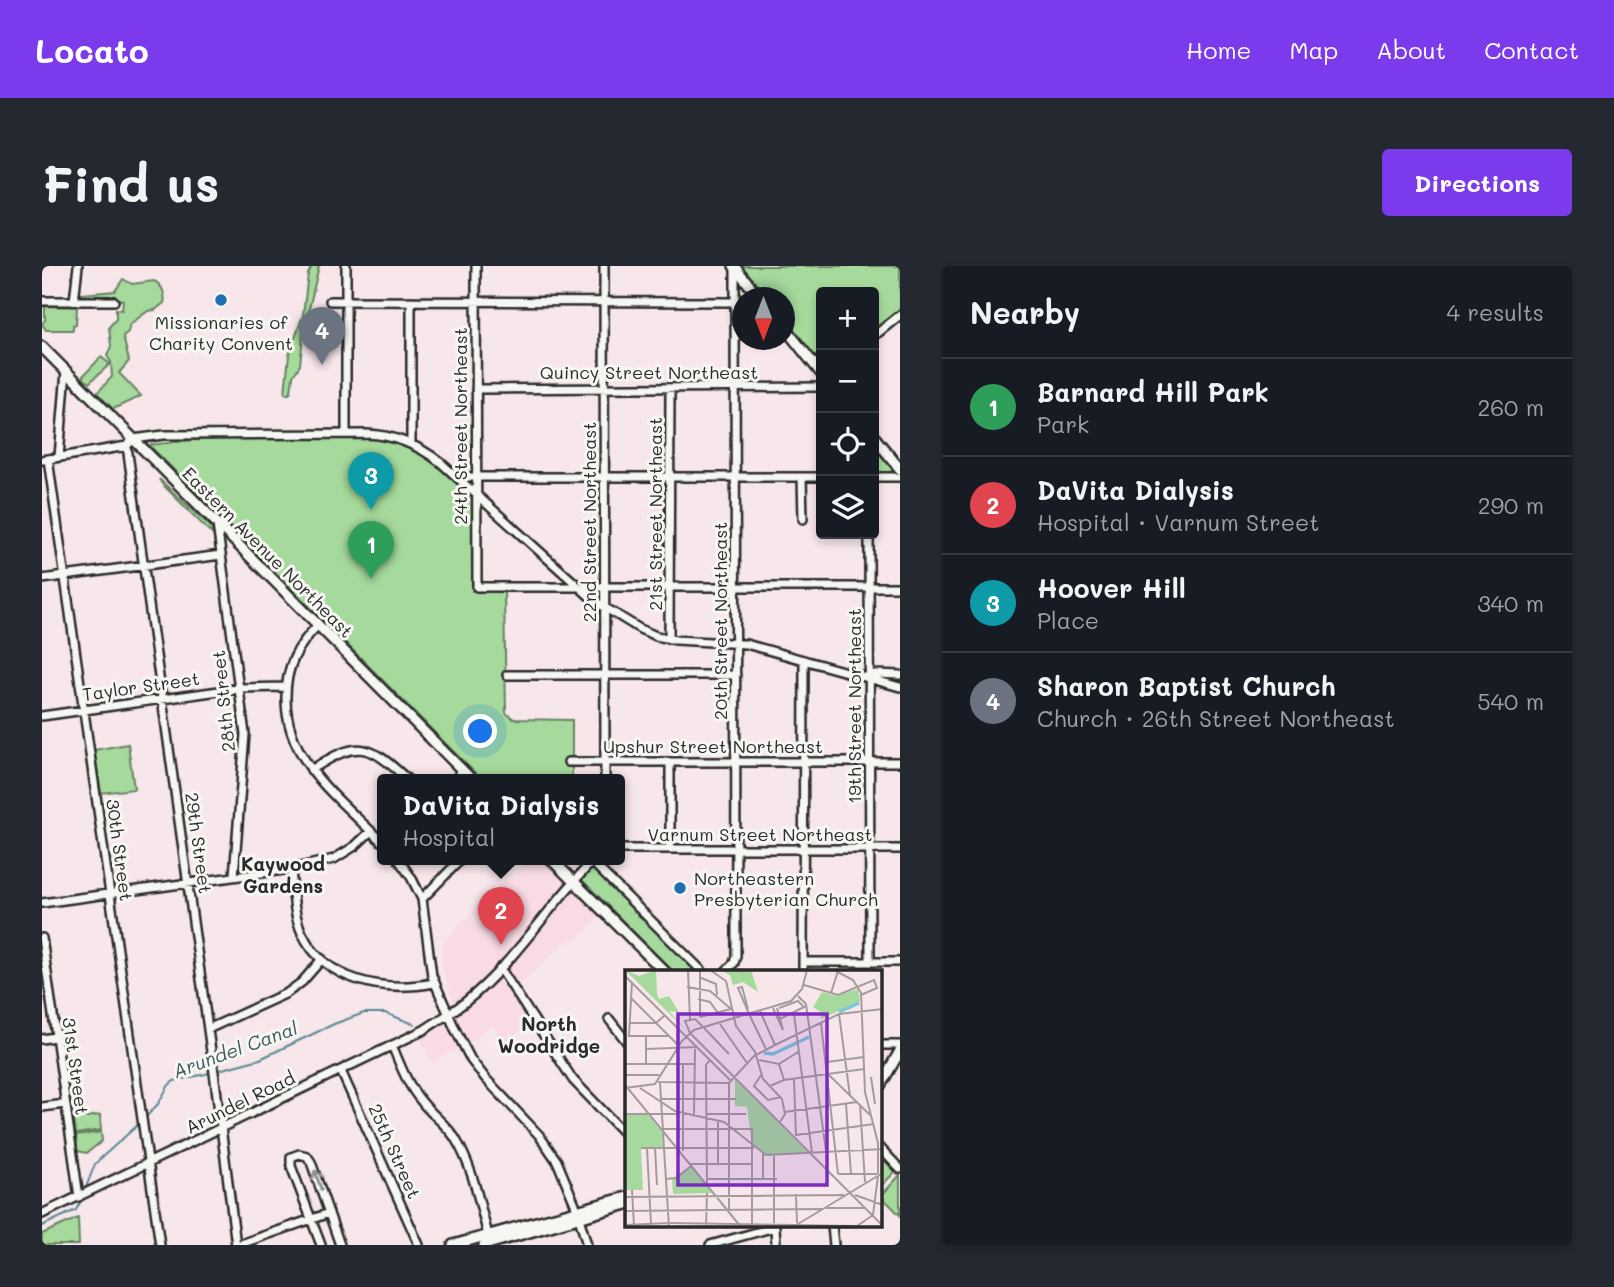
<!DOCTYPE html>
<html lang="en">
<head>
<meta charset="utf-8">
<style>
  body { margin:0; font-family:Mali,sans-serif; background:#242831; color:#f1f3f6 }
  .controls { position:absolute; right:21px; top:21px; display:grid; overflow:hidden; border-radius:7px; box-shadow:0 4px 10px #0003 }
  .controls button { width:63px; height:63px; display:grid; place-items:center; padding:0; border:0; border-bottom:2px solid #363941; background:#171b24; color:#f1f3f6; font:35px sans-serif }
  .compass { position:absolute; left:690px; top:21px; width:63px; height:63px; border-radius:50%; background:#171b24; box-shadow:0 4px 10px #0003; rotate:180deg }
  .you { position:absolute; left:439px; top:466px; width:24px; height:24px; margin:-18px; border:5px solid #fff; border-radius:50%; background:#1a73e8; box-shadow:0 0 0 10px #1a73e833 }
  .badge { display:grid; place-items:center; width:46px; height:46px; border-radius:50%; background:#7c3aed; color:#fff; font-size:23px; font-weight:700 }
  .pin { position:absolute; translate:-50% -58px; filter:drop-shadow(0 2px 4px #0008) }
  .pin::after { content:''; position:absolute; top:37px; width:24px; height:21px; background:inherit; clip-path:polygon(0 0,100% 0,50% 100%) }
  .popup { position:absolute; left:335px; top:508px; width:248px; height:91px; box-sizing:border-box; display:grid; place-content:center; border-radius:7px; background:#171b24; filter:drop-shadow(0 2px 5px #0005); font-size:23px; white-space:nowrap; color:#9ea1a6 }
  .popup b { font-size:26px; color:#f1f3f6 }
  .popup::after { content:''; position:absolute; left:50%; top:100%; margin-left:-14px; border:14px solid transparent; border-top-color:#171b24 }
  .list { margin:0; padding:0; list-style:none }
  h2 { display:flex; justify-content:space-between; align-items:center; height:91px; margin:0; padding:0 28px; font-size:30px }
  h2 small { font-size:23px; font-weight:400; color:#9ea1a6 }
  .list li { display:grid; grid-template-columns:46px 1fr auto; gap:21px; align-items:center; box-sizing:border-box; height:98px; padding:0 28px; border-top:2px solid #363941 }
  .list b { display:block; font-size:26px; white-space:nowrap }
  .list p { margin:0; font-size:23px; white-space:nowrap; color:#9ea1a6 }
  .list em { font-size:23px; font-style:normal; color:#9ea1a6 }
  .icon { flex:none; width:38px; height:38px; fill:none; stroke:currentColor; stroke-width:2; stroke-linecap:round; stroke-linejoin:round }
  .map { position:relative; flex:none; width:858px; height:979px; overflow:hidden; border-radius:7px }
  header { display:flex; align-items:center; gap:42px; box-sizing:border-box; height:98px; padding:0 35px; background:#7c3aed; color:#fff }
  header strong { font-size:33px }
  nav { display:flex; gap:38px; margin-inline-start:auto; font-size:24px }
  .intro { display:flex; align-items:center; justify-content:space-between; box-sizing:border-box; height:168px; padding:0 42px }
  h1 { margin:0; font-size:49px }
  .button { padding:18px 32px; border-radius:7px; background:#7c3aed; color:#fff; font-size:24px; font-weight:700 }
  main { display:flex; gap:42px; padding:0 42px }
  aside { flex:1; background:#171b24; border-radius:7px; box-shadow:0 4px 10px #0003 }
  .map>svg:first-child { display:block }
  .built { fill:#f8dbe5 }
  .green { fill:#a5da9c; stroke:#688264; stroke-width:2 }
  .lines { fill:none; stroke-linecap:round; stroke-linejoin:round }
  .stream { stroke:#5a8894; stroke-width:2 }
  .minor-casing { stroke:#2b2b2b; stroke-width:12 }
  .major-casing { stroke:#2b2b2b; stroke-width:14 }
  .minor { stroke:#f6f6f2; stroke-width:7 }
  .major { stroke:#f6f6f2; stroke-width:9 }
  .oneway { stroke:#90908e }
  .poi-dot { fill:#1f6fb2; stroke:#f6f6f2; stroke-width:2.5 }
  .labels { text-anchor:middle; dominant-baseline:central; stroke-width:6; stroke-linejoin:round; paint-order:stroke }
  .poi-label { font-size:18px; fill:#2b2b2b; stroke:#f6f6f2 }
  .street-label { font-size:18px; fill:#2b2b2b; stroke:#f6f6f2 }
  .neighbourhood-label { font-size:19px; font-weight:bold; fill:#2b2b2b; stroke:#f6f6f2 }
  .water-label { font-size:19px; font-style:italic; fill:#435a60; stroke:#f6f6f2 }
  .inset-river { fill:none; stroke:#7ac6da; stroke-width:3.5 }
  .inset-road { fill:none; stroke:#a59b9e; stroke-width:2 }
  .view { fill:#7b2cbf; fill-opacity:0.15; stroke:#7b2cbf; stroke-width:3.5 }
  .inset-edge { fill:none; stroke:#2b2b2b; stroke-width:3.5 }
</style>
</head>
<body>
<header>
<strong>Locato</strong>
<nav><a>Home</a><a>Map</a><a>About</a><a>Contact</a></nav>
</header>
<div class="intro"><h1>Find us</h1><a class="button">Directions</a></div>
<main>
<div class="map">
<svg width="858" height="979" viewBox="0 0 858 979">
  <rect width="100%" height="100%" fill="#f7e6ea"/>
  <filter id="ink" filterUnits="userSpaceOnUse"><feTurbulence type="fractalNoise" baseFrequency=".0143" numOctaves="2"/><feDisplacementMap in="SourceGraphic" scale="14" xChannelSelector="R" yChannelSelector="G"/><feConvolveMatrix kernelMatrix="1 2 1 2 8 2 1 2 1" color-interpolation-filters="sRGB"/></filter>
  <g filter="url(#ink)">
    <path class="built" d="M488,593H507L561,647L535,673L522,677L470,726L488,755L464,778L449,759L434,773L390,795L379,773L417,751L400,701V683L407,670L463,614L470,613Z
      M839,784H850L851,788L839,810Z"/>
    <path class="green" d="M270,0H277L267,43L268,61L261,70L258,99L251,110L249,125L246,128L243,127L247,89L261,49L266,8Z
      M693,0H858V49L832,70V26H779V107L743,62V32L718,31Z
      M81,13L90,18L112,15C120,19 124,28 122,37L113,44L106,45L88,58L86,66L81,70L87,95L77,107L99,130L71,143L55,127L70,111L69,96L65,90L69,80L67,61L74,53V43L80,44L81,34L45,31L40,28L73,25Z
      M3,40L35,41L34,58L31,59V64H4L0,58L3,54Z
      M59,91L68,98L47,117L40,111Z
      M170,172L344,173C382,185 402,204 431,231L430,325L462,326L464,447L472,453L530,454V513H439L107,179Z
      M834,183L851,202L849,206L832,207V184Z
      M117,213L169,261L171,269L120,218Z
      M86,478L92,523L59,527L52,484Z
      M551,601L656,706H632L540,614Z
      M58,849L59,864L34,868L32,853Z
      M59,866L60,875L45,887L35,885L34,870Z
      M839,890L854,905L839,920Z
      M858,909V949L839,930Z
      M36,952L37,979H0V968Z"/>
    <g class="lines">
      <path class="stream" d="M173,805L218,793L292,758L322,747H343L372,758
        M102,853L116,838L127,819L132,815L168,807
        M43,924L53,898L59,892L98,857
        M0,960L34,944L40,933"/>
      <g class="minor-casing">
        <path id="minor" d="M304,0V168
          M434,0L435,321H858
          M562,0L563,513
          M0,35H72
          M32,35L36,0
          M288,35L693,36
          M832,70L858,49
          M434,123L779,121
          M369,177V35
          M85,180L173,814L194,979
          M17,191L24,105
          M6,193L118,979
          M0,194L85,180L91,173L122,169L325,168C353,169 376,179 398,196L554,336L598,363L614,370L634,374L704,378L858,421
          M417,211H779
          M760,211L761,253
          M832,211H858
          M175,258L203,468L192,610
          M827,268L828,696
          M0,313L179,289
          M276,359C255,380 244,401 244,431C243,496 299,534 340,576
          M627,373L628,123
          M465,409H694
          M827,411L833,408L858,409
          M0,450L198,422L244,421
          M526,496H858
          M628,496V583
          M269,504C316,474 325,476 365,513
          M413,513L421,505
          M578,583H858
          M356,593L369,611L380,633L390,710L413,763L429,794L444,813L497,869L515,895L533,938L545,979
          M550,596L661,706
          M249,603C251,624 251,648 260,667C284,717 343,726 392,717
          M380,633L419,593
          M0,637L249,603L292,593L313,580L329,565
          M0,672L37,931
          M761,696H858
          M458,702L531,814L585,870
          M683,706L692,697L694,690L693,1
          M761,706L762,394
          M567,753L585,776
          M166,763L245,727L260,716L280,693
          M0,773L13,771
          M350,779C358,799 366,820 380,836C390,849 404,858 413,872C431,901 437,936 446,969
          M839,779H858
          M299,805L377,979
          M0,841L23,838
          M839,883L858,903
          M0,948L382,764C395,755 409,747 422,737C473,697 507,638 553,593
          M790,960L792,979
          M733,961L734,979
          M196,979L287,947
          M279,979L249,900V891L257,888L265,890L269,896L298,979
          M668,979L733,961"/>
      </g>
      <g class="major-casing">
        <path id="major" d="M692,0L718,32
          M743,62L779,107
          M0,81L429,513
          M832,171L858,203
          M509,593L623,706
          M839,818L858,785
          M411,979L585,931
          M442,979L585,938"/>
      </g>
      <use href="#minor" class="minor"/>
      <use href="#major" class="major"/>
    </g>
    <defs><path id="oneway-shaft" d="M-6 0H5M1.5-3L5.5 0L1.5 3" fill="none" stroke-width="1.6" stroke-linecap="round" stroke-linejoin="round" transform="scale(1.75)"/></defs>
    <use class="oneway" href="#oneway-shaft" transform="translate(276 914) rotate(-109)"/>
  </g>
  <g class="poi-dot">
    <circle cx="179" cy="34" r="7"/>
    <circle cx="638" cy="622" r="7"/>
  </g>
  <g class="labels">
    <g class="poi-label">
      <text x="179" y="56">Missionaries of<tspan x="179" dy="21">Charity Convent</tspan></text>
      <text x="652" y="612" text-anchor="start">Northeastern<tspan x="652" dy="21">Presbyterian Church</tspan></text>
    </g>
    <g class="street-label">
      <text x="607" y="106">Quincy Street Northeast</text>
      <text transform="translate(418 160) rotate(-90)">24th Street Northeast</text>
      <text transform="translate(613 248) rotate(-90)">21st Street Northeast</text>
      <text transform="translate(547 256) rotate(-90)">22nd Street Northeast</text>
      <text transform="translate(226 286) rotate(45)">Eastern Avenue Northeast</text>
      <text transform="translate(678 355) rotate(-90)">20th Street Northeast</text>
      <text transform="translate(99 420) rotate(-8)">Taylor Street</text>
      <text transform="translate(181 435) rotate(-96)">28th Street</text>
      <text transform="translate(812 440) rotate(-90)">19th Street Northeast</text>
      <text x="671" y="480">Upshur Street Northeast</text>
      <text x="718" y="568">Varnum Street Northeast</text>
      <text transform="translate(157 577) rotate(82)">29th Street</text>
      <text transform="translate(78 584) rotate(82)">30th Street</text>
      <text transform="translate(34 800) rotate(82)">31st Street</text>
      <text transform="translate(198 836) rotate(-26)">Arundel Road</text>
      <text transform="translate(353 885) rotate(66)">25th Street</text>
    </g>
    <g class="neighbourhood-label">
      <text x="241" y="597">Kaywood<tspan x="241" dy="22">Gardens</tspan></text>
      <text x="507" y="757">North<tspan x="507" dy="22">Woodridge</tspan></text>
    </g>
    <g class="water-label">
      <text transform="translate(193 783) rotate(-20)">Arundel Canal</text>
    </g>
  </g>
  <g transform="translate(583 704)">
    <rect width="257" height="257" fill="#f7e6ea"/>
    <path d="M0,0L14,6L31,0L32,24L34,29L44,26L54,42L44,41L63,62ZM94,0H126L133,22L118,12L108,15L105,5ZM233,19L235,31L196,49V42L188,37L197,22L211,26ZM110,109L184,184L143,185L127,175L122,137L110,136ZM0,145H23L37,162L38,178H16L18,220H0ZM66,196L87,223L48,224L47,209Z" fill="#a5da9c"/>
    <path class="inset-river" d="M214,42L234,33M139,83L148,84L184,67"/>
    <path class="inset-road" d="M63,0L65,49M85,0L101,11L111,56L130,82L138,109L157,129L160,144L155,152M209,0L228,10L236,23L240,122L253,173V204M0,6L106,111M74,7L91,14L92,25M7,12L4,66H44M179,15L213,25L249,10L252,18L236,25M62,17L85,21L106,39L75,47M206,23L213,1M173,26L181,34L201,181M5,27L53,75M73,29L85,32L93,43M148,38L158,60L152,38M154,38L173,31L178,36M123,39L117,17L113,18L124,44M135,41L150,75M169,44L187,183M214,44L225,126M125,46L141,79M75,47V0M153,50L181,36M4,53H31L40,45M196,53L213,204M95,54L122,93M79,58L104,84M65,63L60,51L70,49L78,57M65,63L258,256M21,79L72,77M134,90L154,94L159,110M202,92L239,87M0,94H70M21,94V67M58,94V181M154,94L173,82M0,105H34M136,105L129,116L143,130L156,127M204,105L245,145M246,107L250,134M169,109L171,166M33,112L104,113L129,86L150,75L214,44L258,39M35,113L38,161M104,113V239M1,116L116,257M145,116L159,110L239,99M0,118L30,114L57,71L69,60L166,31L177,19L182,0M15,118L50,141L99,152L141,185L258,179M36,129H111M221,134L226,204M235,135L240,212M160,142L232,132M0,144H54M81,144H121M69,146L70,79M36,159H127V257M38,163L44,257M171,165L249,154M16,178H129M22,178L26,254M30,178L32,215M149,186V253M65,194H127M93,194V150M213,204H252M41,209L51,208L66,196M82,209H152M138,209V184M82,214L81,95L85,90M7,220L9,256M171,224L172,253M230,225L258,235M0,227L219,225M201,238H240M0,241L197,239M45,253L232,256L248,245L253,206M0,255L44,253M81,257L82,223M168,257L256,204"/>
    <path class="view" d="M53,44H202V215H53Z"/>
    <rect width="257" height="257" class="inset-edge"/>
  </g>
</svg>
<div class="controls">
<button>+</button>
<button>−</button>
<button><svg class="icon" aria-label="locate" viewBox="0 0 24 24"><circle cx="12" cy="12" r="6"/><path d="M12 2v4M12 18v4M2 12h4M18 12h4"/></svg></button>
<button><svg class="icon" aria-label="layers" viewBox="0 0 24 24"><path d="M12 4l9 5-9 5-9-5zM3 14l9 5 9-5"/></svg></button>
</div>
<svg class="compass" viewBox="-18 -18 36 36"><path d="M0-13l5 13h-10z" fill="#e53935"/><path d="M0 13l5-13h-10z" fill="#9ea1a6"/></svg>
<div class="you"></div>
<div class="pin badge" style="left:329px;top:313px;background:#2e9e5b">1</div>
<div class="pin badge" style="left:459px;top:679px;background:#e0444e">2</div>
<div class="popup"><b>DaVita Dialysis</b>Hospital</div>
<div class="pin badge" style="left:329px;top:244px;background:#0f9aa8">3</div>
<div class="pin badge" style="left:280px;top:99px;background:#6b7280">4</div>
</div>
<aside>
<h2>Nearby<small>4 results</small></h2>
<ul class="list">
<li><span class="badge" style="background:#2e9e5b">1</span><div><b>Barnard Hill Park</b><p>Park</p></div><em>260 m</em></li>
<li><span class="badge" style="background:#e0444e">2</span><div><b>DaVita Dialysis</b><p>Hospital · Varnum Street</p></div><em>290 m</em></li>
<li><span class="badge" style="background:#0f9aa8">3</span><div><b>Hoover Hill</b><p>Place</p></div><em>340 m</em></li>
<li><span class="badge" style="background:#6b7280">4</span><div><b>Sharon Baptist Church</b><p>Church · 26th Street Northeast</p></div><em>540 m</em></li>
</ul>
</aside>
</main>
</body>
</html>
